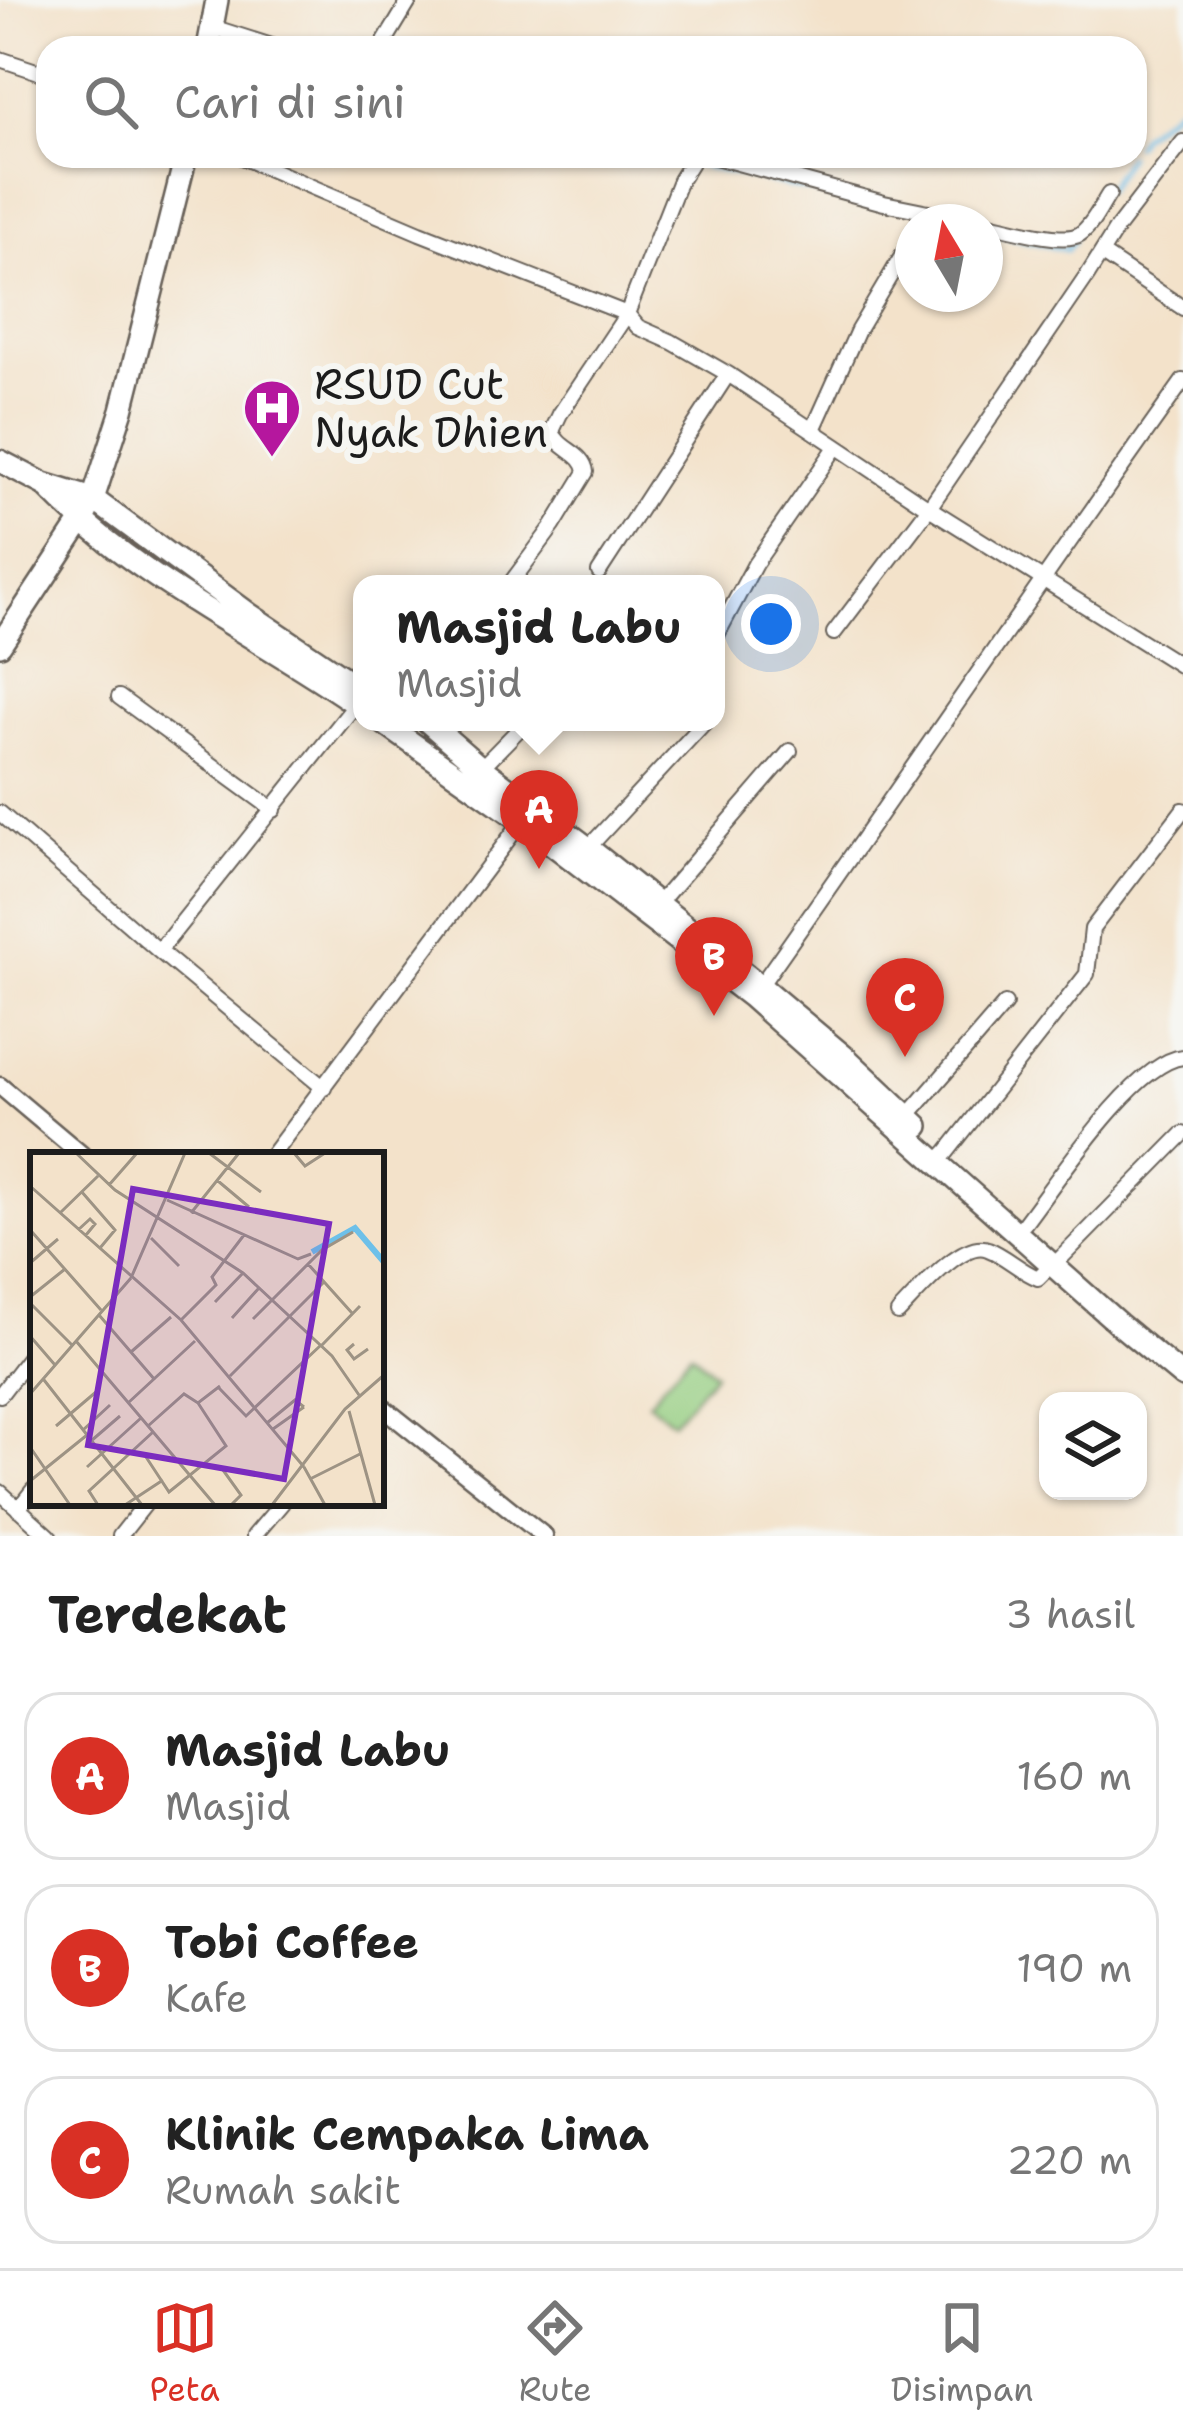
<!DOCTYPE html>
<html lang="id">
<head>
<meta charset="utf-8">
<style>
  body { margin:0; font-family:"Shantell Sans",sans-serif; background:#f2f2f2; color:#222 }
  .controls { position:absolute; right:36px; bottom:36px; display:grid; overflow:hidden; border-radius:24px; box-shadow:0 3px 9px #0004 }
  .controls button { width:108px; height:108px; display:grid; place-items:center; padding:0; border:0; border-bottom:3px solid #e0e0e0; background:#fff; color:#222; font:60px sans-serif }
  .compass { position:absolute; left:895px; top:204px; width:108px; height:108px; border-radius:50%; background:#fff; box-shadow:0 3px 9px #0004; rotate:350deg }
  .you { position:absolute; left:771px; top:624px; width:42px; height:42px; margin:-30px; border:9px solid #fff; border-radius:50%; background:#1a73e8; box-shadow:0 0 0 18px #1a73e833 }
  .badge { display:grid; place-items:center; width:78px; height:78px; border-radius:50%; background:#d93025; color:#fff; font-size:39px; font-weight:700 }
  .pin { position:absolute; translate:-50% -99px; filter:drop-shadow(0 3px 6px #0008) }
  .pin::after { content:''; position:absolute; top:63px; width:42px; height:36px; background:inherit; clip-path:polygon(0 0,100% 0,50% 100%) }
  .popup { position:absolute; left:353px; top:575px; width:372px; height:156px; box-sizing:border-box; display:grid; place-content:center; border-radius:24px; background:#fff; filter:drop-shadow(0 3px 9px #0005); font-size:39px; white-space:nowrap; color:#767676 }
  .popup b { font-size:45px; color:#222 }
  .popup::after { content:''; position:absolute; left:50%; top:100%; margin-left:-24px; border:24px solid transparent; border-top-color:#fff }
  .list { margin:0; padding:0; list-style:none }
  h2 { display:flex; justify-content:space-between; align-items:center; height:156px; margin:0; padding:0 48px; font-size:51px }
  h2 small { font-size:39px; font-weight:400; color:#767676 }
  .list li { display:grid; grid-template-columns:78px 1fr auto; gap:36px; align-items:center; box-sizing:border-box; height:168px; margin:0 24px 24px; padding:0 24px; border:3px solid #e0e0e0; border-radius:36px }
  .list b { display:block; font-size:45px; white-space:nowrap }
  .list p { margin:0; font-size:39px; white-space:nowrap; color:#767676 }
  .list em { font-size:39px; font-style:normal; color:#767676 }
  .icon { flex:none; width:66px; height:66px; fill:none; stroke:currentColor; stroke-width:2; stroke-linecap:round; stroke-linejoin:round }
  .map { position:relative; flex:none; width:1183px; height:1536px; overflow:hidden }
  .search { position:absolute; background:#fff; box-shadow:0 3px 9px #0004; left:36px; right:36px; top:36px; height:132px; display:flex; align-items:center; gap:30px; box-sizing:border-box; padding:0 42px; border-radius:36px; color:#767676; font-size:45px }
  .sheet { height:732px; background:#fff }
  nav { display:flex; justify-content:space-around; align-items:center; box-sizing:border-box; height:168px; border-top:3px solid #e0e0e0; background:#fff; font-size:33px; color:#767676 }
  nav a { display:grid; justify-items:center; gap:6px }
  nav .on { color:#d93025 }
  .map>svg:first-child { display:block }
  .green { fill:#96ce82; stroke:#59754f; stroke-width:3 }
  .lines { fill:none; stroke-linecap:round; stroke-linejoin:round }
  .stream { stroke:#6dc0e9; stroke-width:4.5 }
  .minor-casing { stroke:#676159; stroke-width:18 }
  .tertiary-casing { stroke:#676159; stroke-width:21 }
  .primary-casing { stroke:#676159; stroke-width:26 }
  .trunk-casing { stroke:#676159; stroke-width:26 }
  .minor { stroke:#fff; stroke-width:14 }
  .tertiary { stroke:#fff; stroke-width:16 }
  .primary { stroke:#fff; stroke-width:21 }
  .trunk { stroke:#fff; stroke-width:21 }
  .labels { text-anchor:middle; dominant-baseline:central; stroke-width:12; stroke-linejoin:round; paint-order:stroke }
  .poi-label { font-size:42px; fill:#1c1c1c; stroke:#f6f6f2; text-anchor:start }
  .inset-river { fill:none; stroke:#6dc0e9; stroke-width:6 }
  .inset-road { fill:none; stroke:#9d9384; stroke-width:3 }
  .view { fill:#7b2cbf; fill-opacity:0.15; stroke:#7b2cbf; stroke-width:6 }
  .inset-edge { fill:none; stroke:#1c1c1c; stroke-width:6 }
</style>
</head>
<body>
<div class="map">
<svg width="1183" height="1536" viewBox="0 0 1183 1536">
  <rect width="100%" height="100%" fill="#f6f6f2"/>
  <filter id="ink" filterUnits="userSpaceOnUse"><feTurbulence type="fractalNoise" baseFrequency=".00833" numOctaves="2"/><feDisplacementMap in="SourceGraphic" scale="24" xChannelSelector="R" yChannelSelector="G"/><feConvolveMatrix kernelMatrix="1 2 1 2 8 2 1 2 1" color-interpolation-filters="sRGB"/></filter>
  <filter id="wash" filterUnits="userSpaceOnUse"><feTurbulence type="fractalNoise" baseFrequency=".004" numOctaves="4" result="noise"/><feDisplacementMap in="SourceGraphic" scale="48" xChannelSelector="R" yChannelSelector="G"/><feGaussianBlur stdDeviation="2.7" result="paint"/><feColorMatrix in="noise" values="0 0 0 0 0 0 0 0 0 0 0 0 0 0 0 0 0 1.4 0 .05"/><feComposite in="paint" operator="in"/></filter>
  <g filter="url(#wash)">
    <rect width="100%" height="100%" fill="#f3e2ca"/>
    <path class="green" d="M691,1352L715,1373L673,1422L648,1402Z"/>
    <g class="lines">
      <path class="stream" d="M1135,145L1141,135L1183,103
        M659,156L841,198
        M1106,190L1128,156
        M985,231L1067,250L1074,240"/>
    </g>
  </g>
  <g filter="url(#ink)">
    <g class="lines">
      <g class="minor-casing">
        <path id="minor" d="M212,27L278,48
          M381,48L410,0
          M0,59L48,75
          M239,156L420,233L627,314L638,327L672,342L728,374L929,508L1183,667
          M712,156L884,203L978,222
          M985,223C1005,227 1064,245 1080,234C1093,225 1101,206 1109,194
          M1102,254L1183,308
          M813,430L858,330L905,251
          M599,572L728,374
          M510,584L553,526L586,472C584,452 558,450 552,431L560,414L627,314L680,180L695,156
          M834,633L929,508L1087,276L1117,228L1183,142
          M716,637L755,564L836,447
          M119,697L274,810
          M481,768L526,722
          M0,813L159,951L324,1088
          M588,848L705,722
          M658,904L790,751
          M159,951L356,704
          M760,986C902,785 1040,581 1183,381
          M908,1116L1005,1004
          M272,1155L522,821
          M938,1161L947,1152L1087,974L1092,929L1183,810
          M1024,1224C1055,1184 1134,1062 1183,1057
          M1060,1259L1183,1134
          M898,1313C916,1295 962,1238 988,1249C1006,1256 1020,1271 1038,1278L1052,1264
          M0,1395L33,1352
          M0,1492L49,1536
          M18,1509L33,1490
          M120,1536L146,1503
          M254,1536L282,1503"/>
      </g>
      <g class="tertiary-casing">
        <path id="tertiary" d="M0,1086L82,1155
          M381,1406L544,1536"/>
      </g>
      <g class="primary-casing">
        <path id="primary" d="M208,48L217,0
          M86,513L93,499L122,410L186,156"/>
      </g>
      <g class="trunk-casing">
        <path id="trunk" d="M0,461L44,484L93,499L249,614L362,690
          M49,489C138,581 258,635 362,708
          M0,645L81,522
          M382,722L522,821L751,997L1119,1324L1183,1377
          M428,722L481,768L588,848L760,986L846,1058L918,1126"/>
      </g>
      <use href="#minor" class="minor"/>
      <use href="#tertiary" class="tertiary"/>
      <use href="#primary" class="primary"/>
      <use href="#trunk" class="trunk"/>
    </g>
  </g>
  <defs>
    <g id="hospital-pin" transform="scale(3)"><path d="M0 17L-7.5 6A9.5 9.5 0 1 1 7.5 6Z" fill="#b5179e" stroke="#f6f6f2"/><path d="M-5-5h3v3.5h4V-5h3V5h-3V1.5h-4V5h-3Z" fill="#fff"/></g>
  </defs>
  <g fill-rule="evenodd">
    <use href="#hospital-pin" x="272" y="408"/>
  </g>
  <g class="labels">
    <g class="poi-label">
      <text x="314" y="384">RSUD Cut<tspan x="314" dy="48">Nyak Dhien</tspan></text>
    </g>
  </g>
  <g transform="translate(30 1152)">
    <rect width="354" height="354" fill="#f3e2ca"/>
    <path class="inset-river" d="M282,100L325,76L354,110"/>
    <path class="inset-road" d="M46,1L85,38L213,121L302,204L329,243M179,1L231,40M264,1L275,14L295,1M188,29L219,55M79,33L107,1M0,34L151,168L274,315M51,39L85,78L70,96M137,48L268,107L281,102M31,60L68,24M161,61L209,1M48,78L60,67L65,72L56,83M2,80L71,158M121,86L149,114M0,111L28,87M278,112L322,161M101,126L155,1M0,145L35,117M185,150L213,121M0,151L42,193M69,163L125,228M202,166L229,136M223,167L292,98L323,80M151,168L186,133L182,125L214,83M0,184L25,213M46,189L185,353M324,192L317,198L324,207L338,197M292,193L330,154M101,200L141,165M200,224L295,129M14,228L112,353M188,235L216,264L291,193M0,242L101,126M98,251L165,189M319,259L345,353M237,271L265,248L274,255M26,274L66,240M118,274L154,242L168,251L190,234M243,277L274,255M53,278L80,253M61,289L90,264M0,295L40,353M116,305L139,340L196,294L168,251M57,315L111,266M274,315L295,353M193,318L211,343L201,353M280,327L330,302M0,329L57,283M68,353L59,339L123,280M95,353L133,328M242,353L315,257L354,223"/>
    <path class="view" d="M103,37L299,72L254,327L58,293Z"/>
    <rect width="354" height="354" class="inset-edge"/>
  </g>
</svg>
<div class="controls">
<button><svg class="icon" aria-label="layers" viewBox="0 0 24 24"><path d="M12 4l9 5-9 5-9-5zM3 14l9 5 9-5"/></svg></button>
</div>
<svg class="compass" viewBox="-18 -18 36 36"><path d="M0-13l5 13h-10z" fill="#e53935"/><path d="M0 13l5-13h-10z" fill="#767676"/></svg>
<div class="you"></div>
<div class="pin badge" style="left:539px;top:869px">A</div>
<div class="popup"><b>Masjid Labu</b>Masjid</div>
<div class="pin badge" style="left:714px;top:1016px">B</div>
<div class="pin badge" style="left:905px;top:1057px">C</div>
<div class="search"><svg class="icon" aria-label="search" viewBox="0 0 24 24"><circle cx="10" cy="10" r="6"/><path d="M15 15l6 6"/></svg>Cari di sini</div>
</div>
<section class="sheet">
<h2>Terdekat<small>3 hasil</small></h2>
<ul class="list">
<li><span class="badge">A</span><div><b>Masjid Labu</b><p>Masjid</p></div><em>160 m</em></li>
<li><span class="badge">B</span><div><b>Tobi Coffee</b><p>Kafe</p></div><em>190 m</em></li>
<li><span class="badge">C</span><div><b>Klinik Cempaka Lima</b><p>Rumah sakit</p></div><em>220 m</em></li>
</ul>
</section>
<nav>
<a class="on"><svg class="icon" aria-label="map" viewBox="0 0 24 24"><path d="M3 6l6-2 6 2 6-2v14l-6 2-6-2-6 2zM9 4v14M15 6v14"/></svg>Peta</a>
<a><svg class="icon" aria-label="directions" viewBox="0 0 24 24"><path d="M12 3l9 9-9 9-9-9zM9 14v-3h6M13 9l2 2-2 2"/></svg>Rute</a>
<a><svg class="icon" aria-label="saved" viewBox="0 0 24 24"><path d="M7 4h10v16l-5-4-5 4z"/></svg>Disimpan</a>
</nav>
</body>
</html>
